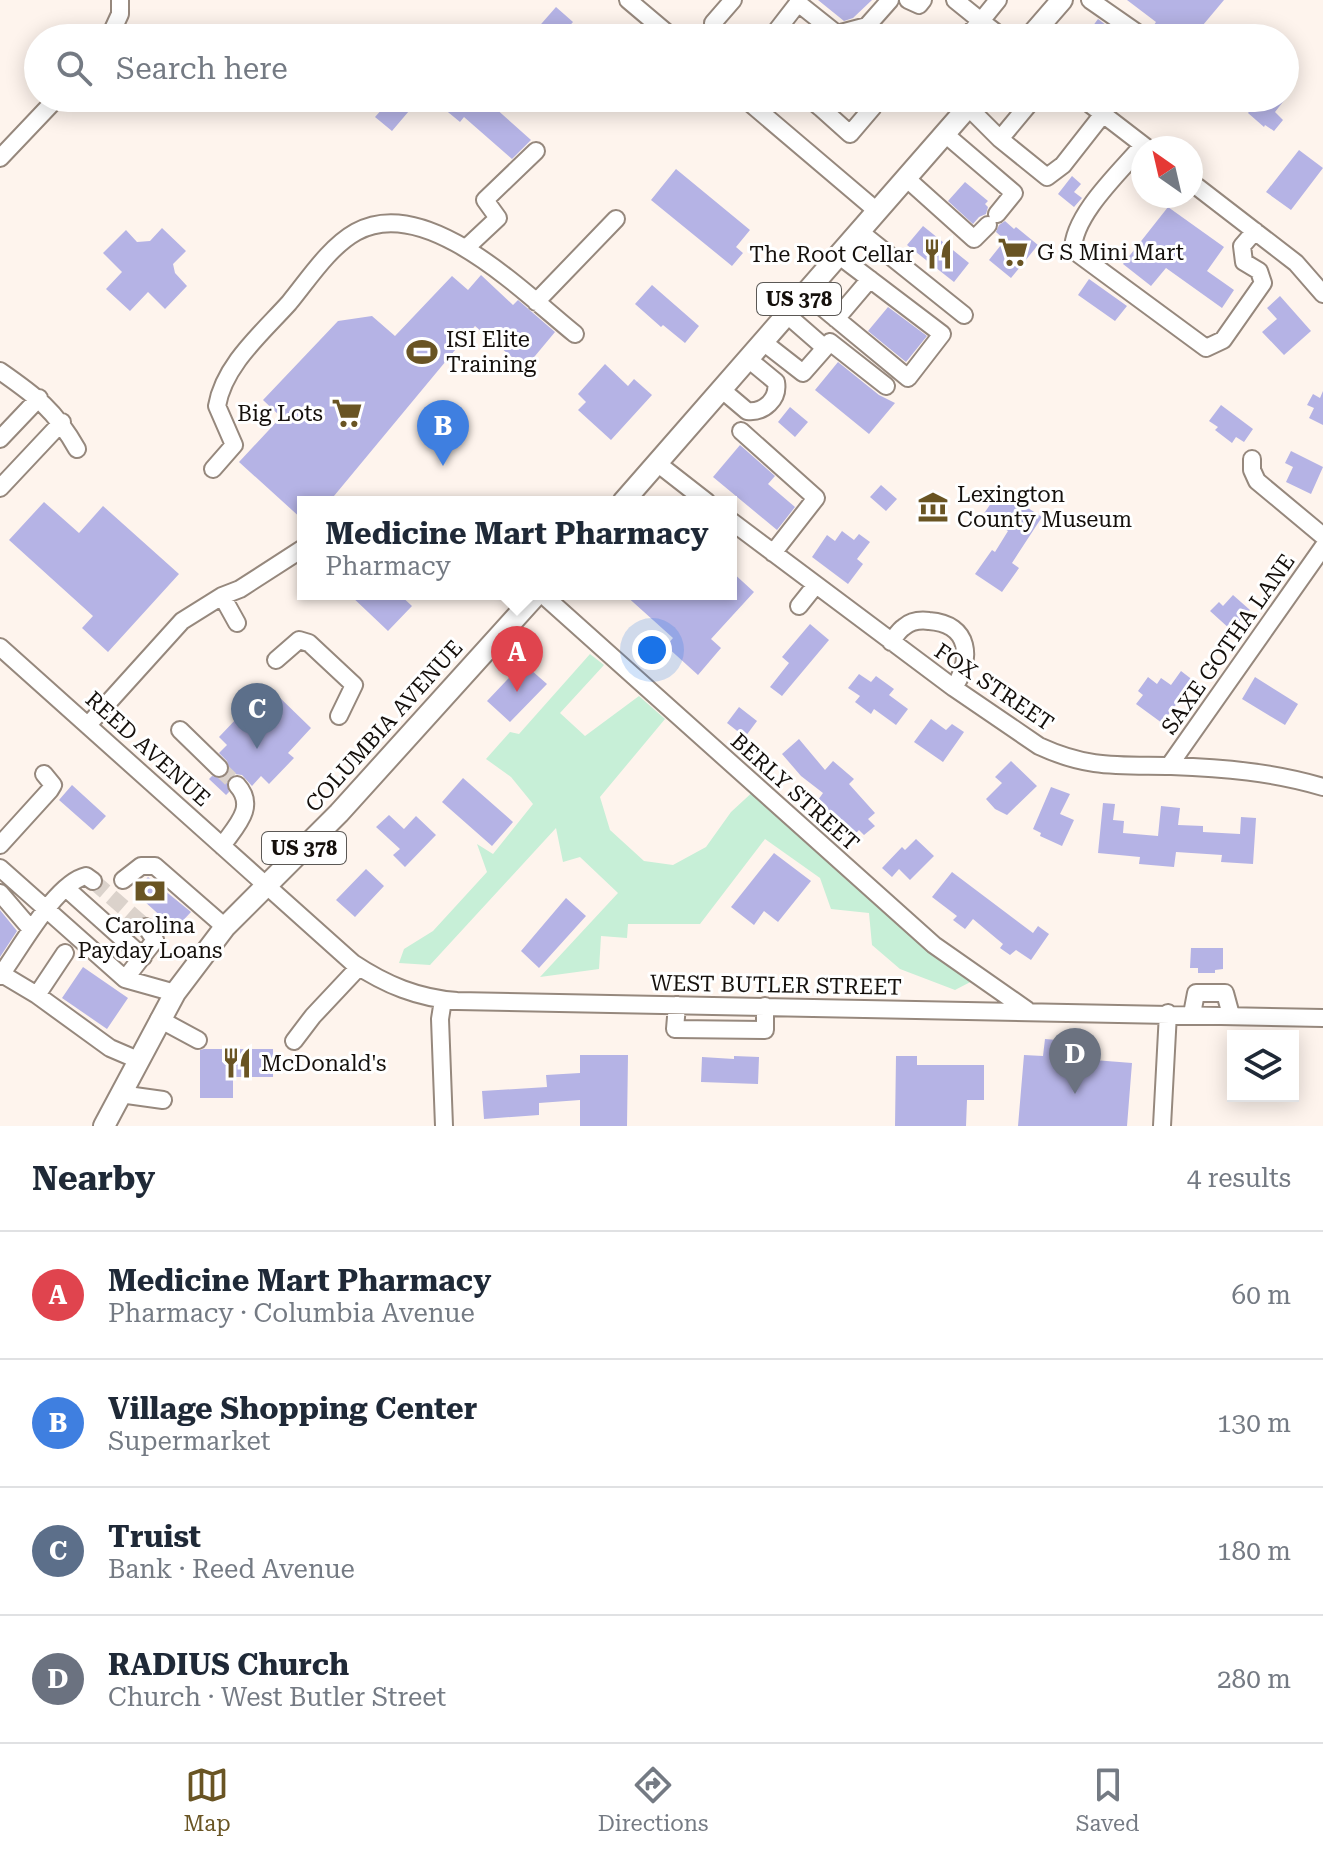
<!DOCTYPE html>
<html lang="en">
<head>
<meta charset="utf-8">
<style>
  body { margin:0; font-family:"Roboto Serif",serif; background:#f6f6f7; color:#1f2937 }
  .controls { position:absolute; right:24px; bottom:24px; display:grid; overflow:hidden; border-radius:0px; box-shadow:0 4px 20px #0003 }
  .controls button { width:72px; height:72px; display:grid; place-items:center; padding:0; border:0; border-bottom:2px solid #e0e1e3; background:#fff; color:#1f2937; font:40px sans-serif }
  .compass { position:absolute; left:1131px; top:136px; width:72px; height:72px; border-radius:50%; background:#fff; box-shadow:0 4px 20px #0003; rotate:326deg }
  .you { position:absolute; left:652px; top:650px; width:28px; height:28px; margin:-20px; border:6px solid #fff; border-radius:50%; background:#1a73e8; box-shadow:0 0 0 12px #1a73e833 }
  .badge { display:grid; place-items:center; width:52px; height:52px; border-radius:50%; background:#695423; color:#fff; font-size:26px; font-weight:700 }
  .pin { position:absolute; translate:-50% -66px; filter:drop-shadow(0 2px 4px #0008) }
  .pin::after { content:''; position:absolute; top:42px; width:28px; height:24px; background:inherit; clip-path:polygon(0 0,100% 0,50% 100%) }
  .popup { position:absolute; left:297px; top:496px; width:440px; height:104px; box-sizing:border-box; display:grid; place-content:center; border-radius:0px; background:#fff; filter:drop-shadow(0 2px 6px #0005); font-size:26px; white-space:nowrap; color:#747a83 }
  .popup b { font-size:30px; color:#1f2937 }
  .popup::after { content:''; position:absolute; left:50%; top:100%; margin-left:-16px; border:16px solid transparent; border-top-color:#fff }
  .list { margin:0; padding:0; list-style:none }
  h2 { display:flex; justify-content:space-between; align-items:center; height:104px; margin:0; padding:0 32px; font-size:34px }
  h2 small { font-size:26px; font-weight:400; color:#747a83 }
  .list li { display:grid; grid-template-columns:52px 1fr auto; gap:24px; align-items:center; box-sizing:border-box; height:128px; padding:0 32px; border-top:2px solid #e0e1e3 }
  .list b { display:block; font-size:30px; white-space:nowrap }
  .list p { margin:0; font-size:26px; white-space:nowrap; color:#747a83 }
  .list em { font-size:26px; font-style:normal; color:#747a83 }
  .icon { flex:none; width:44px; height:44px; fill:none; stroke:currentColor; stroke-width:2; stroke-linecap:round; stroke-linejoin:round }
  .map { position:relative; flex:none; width:1323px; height:1126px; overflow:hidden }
  .search { position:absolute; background:#fff; box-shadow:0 4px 20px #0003; left:24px; right:24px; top:24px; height:88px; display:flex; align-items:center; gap:20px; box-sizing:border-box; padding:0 28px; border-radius:44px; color:#747a83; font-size:30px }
  .sheet { height:616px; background:#fff }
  nav { display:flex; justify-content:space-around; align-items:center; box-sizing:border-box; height:112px; border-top:2px solid #e0e1e3; background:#fff; font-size:22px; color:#747a83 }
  nav a { display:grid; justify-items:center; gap:4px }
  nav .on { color:#695423 }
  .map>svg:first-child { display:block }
  .green { fill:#c7efd7 }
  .building { fill:#b5b3e5 }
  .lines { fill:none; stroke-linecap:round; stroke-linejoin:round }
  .minor-tunnel { stroke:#dbd2cb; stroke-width:16; stroke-dasharray:16 8; stroke-linecap:butt }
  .minor-casing { stroke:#96887d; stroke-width:20 }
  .major-casing { stroke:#96887d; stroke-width:24 }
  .minor { stroke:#fff; stroke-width:16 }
  .major { stroke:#fff; stroke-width:20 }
  .labels { text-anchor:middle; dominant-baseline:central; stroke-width:6; stroke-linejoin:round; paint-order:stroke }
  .shield { fill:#fff; stroke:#5b5855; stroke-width:2 }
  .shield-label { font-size:20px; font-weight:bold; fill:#15100c }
  .poi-label { font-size:22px; fill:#15100c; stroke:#fff; text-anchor:start }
  .street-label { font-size:22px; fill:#15100c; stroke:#fff }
</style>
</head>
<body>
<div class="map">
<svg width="1323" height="1126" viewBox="0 0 1323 1126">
  <rect width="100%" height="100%" fill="#fef4ed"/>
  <path class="green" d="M590,654L604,665L560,713L585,736L639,696L665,719L600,797L610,830L644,861L673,865L706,847L731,812L757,788L978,978L955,990L900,969L872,945L869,913L831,909L820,878L765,839L700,924H628L627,938L601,936L599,969L540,977L618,893L580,857L563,862L556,828L430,965L399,963L404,949L433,931L487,872L477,844L493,854L533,804L511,777L486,759L510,732L519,734Z"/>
  <path class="building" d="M818,0H872L853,18L844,21Z
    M1127,0H1224L1203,25L1220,38H1145L1156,22Z
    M556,7L573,22L559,38H543L535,31Z
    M1098,19L1123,38H1084Z
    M392,98H420L392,131L375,117Z
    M431,98H484L531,140L512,159L464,117L460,122Z
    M1260,98H1286L1275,112L1283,120L1274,131L1265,125L1264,127L1248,113Z
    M1299,150L1323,168L1291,210L1266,192Z
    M676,169L750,230L736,247L743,253L732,266L651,200Z
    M1072,176L1081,184L1074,192L1082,198L1074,207L1058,194Z
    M965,182L988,201L985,204L988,207L986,214L979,217L973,224L948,201Z
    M1168,207L1224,247L1207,271L1234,290L1222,308L1166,268L1151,286L1123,264Z
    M1005,221L1014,229L1016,227L1038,245L1011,278L989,260L1005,240L996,232L999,225Z
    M923,226L969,263L954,282L907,245Z
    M162,228L186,251L173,264L175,273L187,286L165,309L148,292L130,311L106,289L122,272L103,253L126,230L137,242L150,241Z
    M481,275L513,305L518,300L555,332L525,368L475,326L329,502H303V520L239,462L281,417L263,400L338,321L372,316L395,336L452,276L468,290Z
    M1089,279L1127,306L1115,321L1078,295Z
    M652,285L699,326L685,343L663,325L661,327L635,304Z
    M1280,296L1311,331L1284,355L1262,332L1277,319L1267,308Z
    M888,307L927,336L906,362L868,331Z
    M838,362L879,395L895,403L869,434L815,390Z
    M605,364L628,386L634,379L652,395L611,440L578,410L586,402L578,394Z
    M1323,391V425L1309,418L1314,408L1307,405L1313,394L1320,398Z
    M1221,405L1253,429L1244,442L1236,437L1232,443L1215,430L1218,427L1209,421Z
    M790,407L808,422L795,437L778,422Z
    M740,445L775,476L768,484L795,507L777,530L713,477Z
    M1291,451L1323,467L1311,494L1286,482L1293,467L1285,463Z
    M881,485L897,499L886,511L870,497Z
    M1000,490L1042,517L1012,563L1019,568L1002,592L975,574L992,550L995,552L1008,531L983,515Z
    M44,502L79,533L103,506L179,574L108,652L82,628L93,616L9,540Z
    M842,531L854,540L859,534L870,542L857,559L863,564L848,584L812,557L827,535L835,541Z
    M731,571L754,592L711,639L721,648L698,675L666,646L673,638L624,594H731Z
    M349,594H399L412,606L388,631Z
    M1233,595L1250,610L1231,630L1210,611L1219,602L1223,606Z
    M810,624L829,640L782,696L770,687L789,663L782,657Z
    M523,663L547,684L510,722L487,701Z
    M1181,671L1194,681L1162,723L1136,704L1143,695L1138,691L1148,677L1157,684L1161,678L1171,685Z
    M859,674L871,682L876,676L894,689L889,695L908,709L896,725L874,709L871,714L855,702L860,696L848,688Z
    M1255,677L1298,704L1285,725L1242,699Z
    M276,694L311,728L288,753L294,758L269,784L261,776L252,786L242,775L235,774L227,781L229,792L226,795L209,779L212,776L223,778L230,770L227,761L219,753L227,745L219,737L256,698L265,706Z
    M739,707L757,721L745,737L727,723Z
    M931,719L946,730L952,724L964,732L943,762L914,742Z
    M799,739L825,770L833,761L854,779L849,784L875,813L868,819L875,826L864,835L859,830L853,836L818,800L823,793L801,776L782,754Z
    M1011,761L1037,786L1007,815L995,809L986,799L1002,783L995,777Z
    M463,778L513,822L492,846L442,802Z
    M72,785L106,816L93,830L59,800Z
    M1051,787L1070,794L1060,814L1074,820L1062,846L1040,836L1041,833L1033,829Z
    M1103,803L1115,804L1113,820L1124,821L1123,833L1158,836L1161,806L1180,808L1178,825L1203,826V832L1240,834L1241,817L1256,818L1253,864L1221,862L1222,855L1176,852L1174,867L1139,864L1140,857L1098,853Z
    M389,815L404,829L416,816L436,835L405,867L393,855L400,849L376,827Z
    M916,839L934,856L910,880L899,869L892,877L882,868L902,847L905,850Z
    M774,853L811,881L778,922L764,911L754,925L731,907Z
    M366,869L384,886L355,917L336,900Z
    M952,872L1033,933L1038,926L1049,934L1031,960L1016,950L1010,955L1000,948L1003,944L973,919L965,929L953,920L957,916L932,897Z
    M148,877L191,912L175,929L134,892Z
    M566,898L586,916L539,968L521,951Z
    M0,910L17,931L0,957Z
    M1191,948H1223V969L1215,970V973H1198V968H1190Z
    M83,967L128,998L107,1029L62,998Z
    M1045,1039L1057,1040L1056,1057L1132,1063L1127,1126H1018L1024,1055L1043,1056Z
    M204,1049H273V1077H233V1098H200V1050Z
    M580,1055H628L627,1126H580V1100L539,1103V1115L484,1119L482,1091L547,1087L546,1075L580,1073Z
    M734,1056L759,1057L758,1084L701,1082L702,1057L734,1059Z
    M896,1056H917V1065H984V1100H967L966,1126H895Z"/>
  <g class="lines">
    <path class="minor-tunnel" d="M219,768L237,785
      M93,881L146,927"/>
    <g class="minor-casing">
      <path id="minor" d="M628,0L673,38
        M908,0L919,5L923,0
        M955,0L981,21L998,0
        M1090,0L1136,32
        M713,23L733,0
        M109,38L120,14V0
        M771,38L798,3L837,34L867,26L890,0
        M965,38L981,21L1003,38
        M744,98L877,211
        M809,98L821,108L830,98
        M1082,98L1147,148
        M968,107L1000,139L1047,177L1063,165L1103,114
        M821,108L850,134L873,107
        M945,134L1014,193L997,214
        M1000,139L1034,98
        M1143,145C1120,172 1073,215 1073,250L1206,348L1223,340L1263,283L1259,271L1244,262L1242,246L1255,231
        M0,158L57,98
        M906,178L974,239L988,225
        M1191,182L1296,263L1323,294
        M859,231L964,315
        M466,248L498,218L485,200L536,151
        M805,293L908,378L942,334L838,255
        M536,302L616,219
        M836,319L870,279
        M762,341L803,373L825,348L786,314
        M825,348L830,342L886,386
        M0,371C36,396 55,410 77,449
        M721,389L747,411C764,413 779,399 776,382L747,358
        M741,431L816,498L773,553
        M0,439L39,398
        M1252,459V470L1257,481L1323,536
        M657,463L707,502
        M213,469L234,445L217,406C224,365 262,333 289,303C308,280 329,247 356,232C426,193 524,293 575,334
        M0,488L62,422
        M731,521L954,688L1039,746C1089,769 1118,765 1171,766C1223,768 1273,772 1323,787
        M542,594L934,945L1027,1010
        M222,596L237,623
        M799,606L815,586
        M891,642C895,637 899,630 904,627C911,621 921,620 929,621C971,624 972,659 954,688
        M0,647L353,963C386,985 418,998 457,1001L1323,1018
        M276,660L299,640L309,643L354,685L339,716
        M88,725L182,621L222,596L240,589L302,549
        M180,730L219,768
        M1169,766L1323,547
        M0,845L50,790L53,785L44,774
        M222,846C236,826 257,807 237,785
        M0,868L125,979L175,993
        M123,880L141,866H155L225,927
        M67,889L143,957
        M0,893L30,928
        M2,974L37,995L110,1048L138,1060
        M0,976C19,951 55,883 86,876L93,881
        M125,979L155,940L146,927
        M37,995L65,953
        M443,1000L440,1019L444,1126
        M677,1005L675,1029L765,1030V1006
        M1192,1014L1196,993H1225L1231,1015
        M159,1019L198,1040
        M294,1041L313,1016L359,967
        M120,1094L163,1100
        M1162,1126L1168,1013"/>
    </g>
    <g class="major-casing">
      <path id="major" d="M1029,38L1062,0
        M623,502L976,98
        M104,1126L175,993L225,927L339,813L537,594"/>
    </g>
    <use href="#minor" class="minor"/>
    <use href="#major" class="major"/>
  </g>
  <defs>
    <g id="supermarket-bare" transform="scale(2.4)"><path d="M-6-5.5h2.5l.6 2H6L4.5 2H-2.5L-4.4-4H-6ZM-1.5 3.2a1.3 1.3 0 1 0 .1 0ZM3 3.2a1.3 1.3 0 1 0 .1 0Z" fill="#695423" stroke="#fff" stroke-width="2.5" paint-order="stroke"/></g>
    <g id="restaurant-bare" transform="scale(2.4)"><path d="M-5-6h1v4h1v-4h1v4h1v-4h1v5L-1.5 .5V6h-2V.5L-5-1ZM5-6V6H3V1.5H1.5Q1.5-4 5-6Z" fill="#695423" stroke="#fff" stroke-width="2.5" paint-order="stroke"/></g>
    <g id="stadium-bare" transform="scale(2.4)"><path d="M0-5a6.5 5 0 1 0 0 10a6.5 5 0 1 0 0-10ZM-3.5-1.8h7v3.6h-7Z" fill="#695423" stroke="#fff" stroke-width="2.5" paint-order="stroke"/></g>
    <g id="museum-bare" transform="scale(2.4)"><path d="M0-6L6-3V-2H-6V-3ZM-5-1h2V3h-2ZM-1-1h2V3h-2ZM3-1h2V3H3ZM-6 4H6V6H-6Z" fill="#695423" stroke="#fff" stroke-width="2.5" paint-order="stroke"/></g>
    <g id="bank-bare" transform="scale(2.4)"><path d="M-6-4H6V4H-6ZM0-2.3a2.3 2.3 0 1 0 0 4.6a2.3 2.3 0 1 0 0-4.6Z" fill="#695423" stroke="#fff" stroke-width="2.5" paint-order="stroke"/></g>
  </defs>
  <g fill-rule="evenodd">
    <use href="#supermarket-bare" x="1013" y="252"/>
    <use href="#restaurant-bare" x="938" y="254"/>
    <use href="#stadium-bare" x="422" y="352"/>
    <use href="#supermarket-bare" x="347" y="413"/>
    <use href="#museum-bare" x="933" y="507"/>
    <use href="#bank-bare" x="150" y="891"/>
    <use href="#restaurant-bare" x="237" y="1063"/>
  </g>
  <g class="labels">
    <g class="shield">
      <rect x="757" y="283" width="84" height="32" rx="6"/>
      <rect x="262" y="832" width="84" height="32" rx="6"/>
    </g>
    <g class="shield-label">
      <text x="799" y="299">US 378</text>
      <text x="304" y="848">US 378</text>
    </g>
    <g class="poi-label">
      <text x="1037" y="252">G S Mini Mart</text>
      <text x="914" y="254" text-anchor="end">The Root Cellar</text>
      <text x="446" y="339">ISI Elite<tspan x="446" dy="25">Training</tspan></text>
      <text x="323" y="413" text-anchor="end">Big Lots</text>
      <text x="957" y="494">Lexington<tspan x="957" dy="25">County Museum</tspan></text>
      <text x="150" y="925" text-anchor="middle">Carolina<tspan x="150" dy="25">Payday Loans</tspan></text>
      <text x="261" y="1063">McDonald's</text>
    </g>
    <g class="street-label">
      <text transform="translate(1228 644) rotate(-55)">SAXE GOTHA LANE</text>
      <text transform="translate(994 687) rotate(34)">FOX STREET</text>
      <text transform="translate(384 726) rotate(-48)">COLUMBIA AVENUE</text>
      <text transform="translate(148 749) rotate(42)">REED AVENUE</text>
      <text transform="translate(795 792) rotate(42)">BERLY STREET</text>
      <text transform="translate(776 985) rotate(1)">WEST BUTLER STREET</text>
    </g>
  </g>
</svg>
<div class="controls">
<button><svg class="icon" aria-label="layers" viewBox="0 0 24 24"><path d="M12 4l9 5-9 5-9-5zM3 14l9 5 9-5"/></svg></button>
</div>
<svg class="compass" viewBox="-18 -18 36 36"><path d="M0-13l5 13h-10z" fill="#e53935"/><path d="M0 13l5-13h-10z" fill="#747a83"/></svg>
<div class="you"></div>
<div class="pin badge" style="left:517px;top:692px;background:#e0444e">A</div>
<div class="popup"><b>Medicine Mart Pharmacy</b>Pharmacy</div>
<div class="pin badge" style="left:443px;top:466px;background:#3f7fe0">B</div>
<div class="pin badge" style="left:257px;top:749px;background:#5c6f8a">C</div>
<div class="pin badge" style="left:1075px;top:1094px;background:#6b7280">D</div>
<div class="search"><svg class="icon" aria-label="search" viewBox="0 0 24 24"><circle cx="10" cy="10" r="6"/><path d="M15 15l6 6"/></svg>Search here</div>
</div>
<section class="sheet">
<h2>Nearby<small>4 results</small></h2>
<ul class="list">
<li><span class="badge" style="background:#e0444e">A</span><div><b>Medicine Mart Pharmacy</b><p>Pharmacy · Columbia Avenue</p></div><em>60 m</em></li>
<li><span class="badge" style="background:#3f7fe0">B</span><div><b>Village Shopping Center</b><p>Supermarket</p></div><em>130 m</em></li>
<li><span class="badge" style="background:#5c6f8a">C</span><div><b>Truist</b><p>Bank · Reed Avenue</p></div><em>180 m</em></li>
<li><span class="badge" style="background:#6b7280">D</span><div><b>RADIUS Church</b><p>Church · West Butler Street</p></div><em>280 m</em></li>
</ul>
</section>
<nav>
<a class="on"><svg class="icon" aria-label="map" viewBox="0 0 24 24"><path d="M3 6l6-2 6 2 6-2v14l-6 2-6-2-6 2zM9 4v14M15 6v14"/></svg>Map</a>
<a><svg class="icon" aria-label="directions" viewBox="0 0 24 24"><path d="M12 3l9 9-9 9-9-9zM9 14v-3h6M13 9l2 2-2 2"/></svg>Directions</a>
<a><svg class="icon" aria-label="saved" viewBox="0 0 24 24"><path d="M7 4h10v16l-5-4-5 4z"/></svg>Saved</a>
</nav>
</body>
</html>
